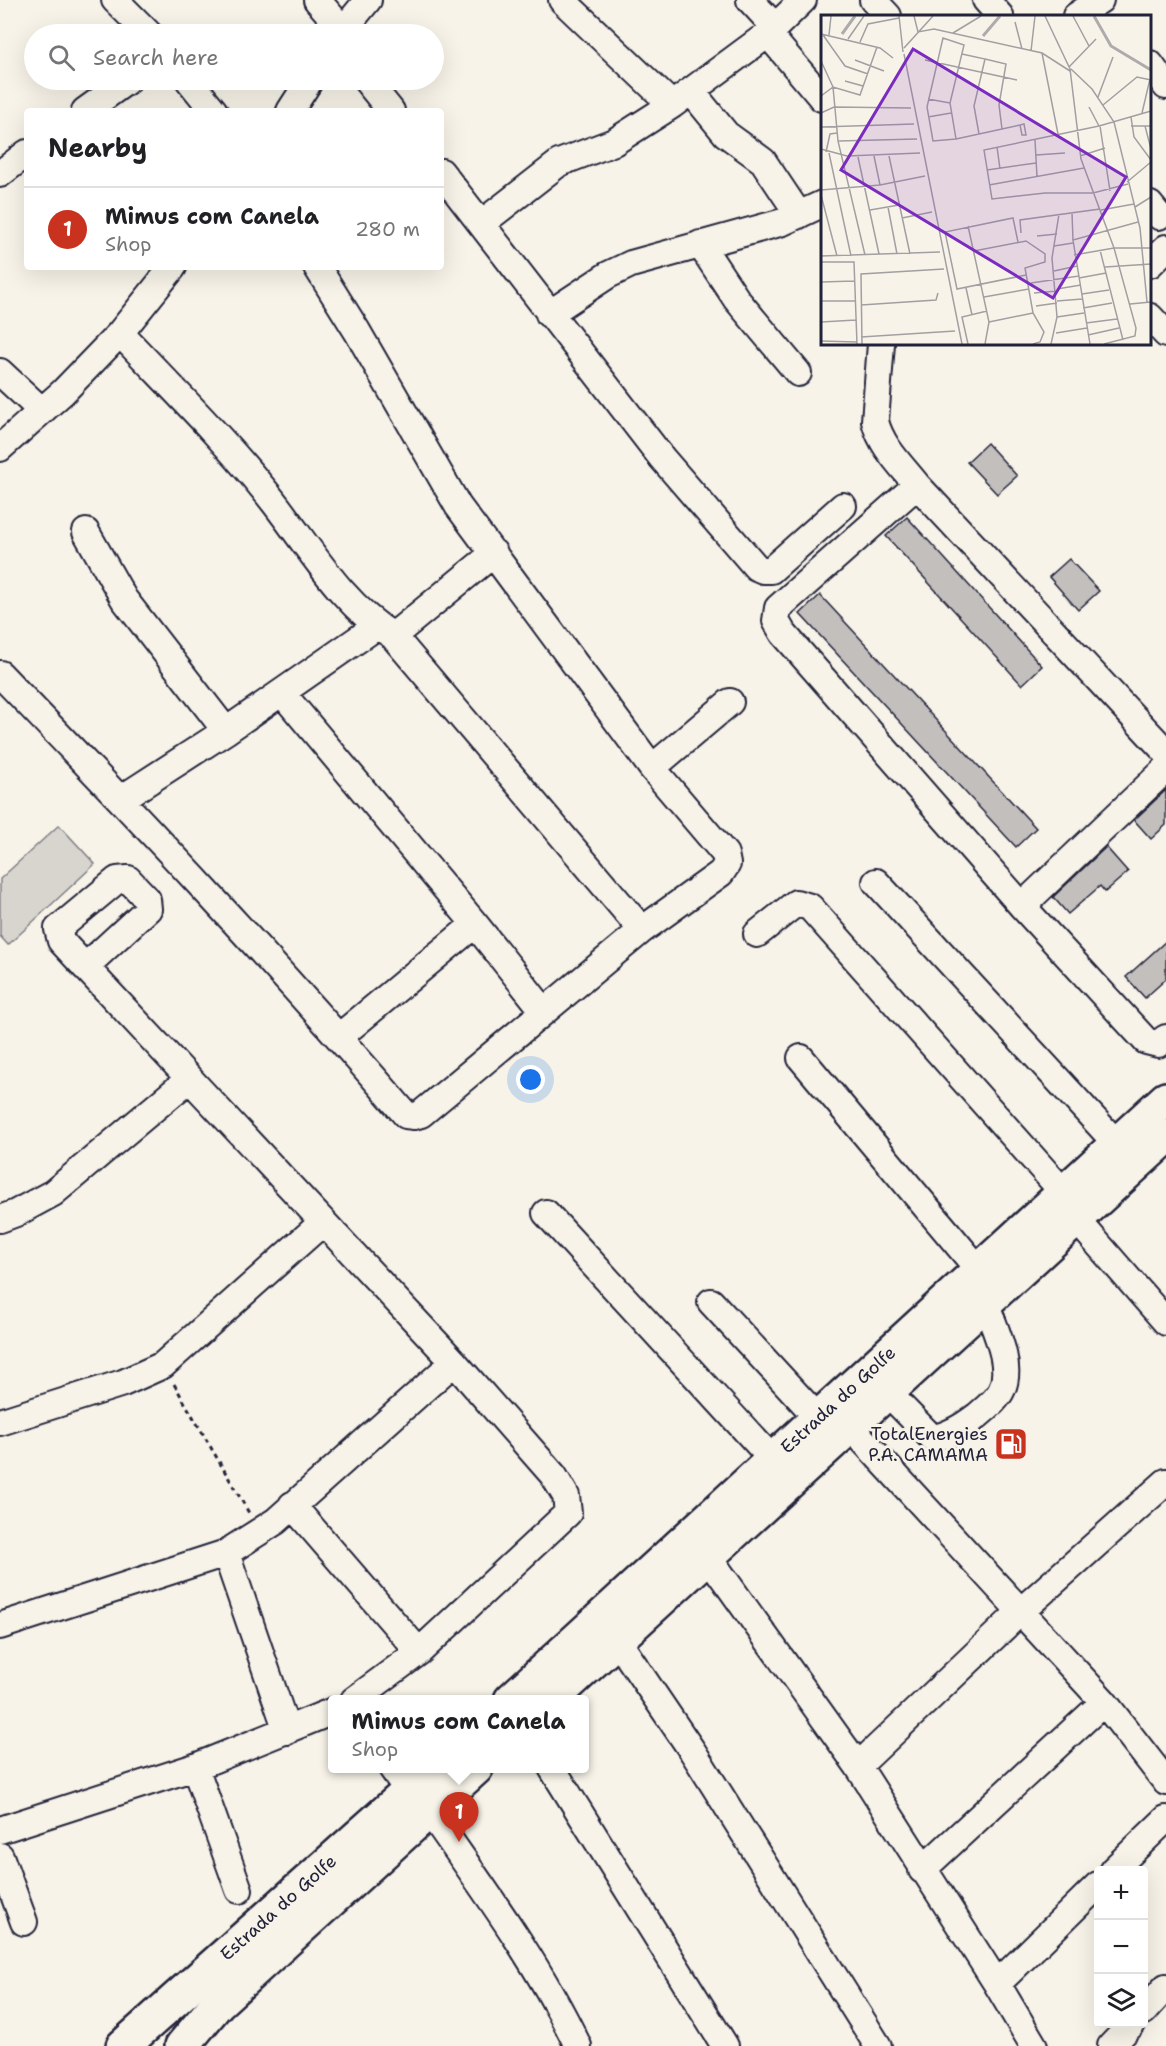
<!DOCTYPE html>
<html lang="en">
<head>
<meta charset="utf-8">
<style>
  body { margin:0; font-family:"Shantell Sans",sans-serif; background:#f2f2f2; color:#202124 }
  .controls { position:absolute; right:18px; bottom:18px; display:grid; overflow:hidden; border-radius:6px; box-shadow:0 6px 24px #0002 }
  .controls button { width:54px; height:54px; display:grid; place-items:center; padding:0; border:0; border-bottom:2px solid #e0e0e0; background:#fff; color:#202124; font:30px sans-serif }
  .you { position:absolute; left:531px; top:1080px; width:21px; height:21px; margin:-15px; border:4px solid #fff; border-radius:50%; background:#1a73e8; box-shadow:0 0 0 9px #1a73e833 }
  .badge { display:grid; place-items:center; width:39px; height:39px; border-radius:50%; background:#c8321e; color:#fff; font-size:20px; font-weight:700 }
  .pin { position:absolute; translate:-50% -50px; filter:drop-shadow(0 2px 3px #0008) }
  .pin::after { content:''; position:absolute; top:32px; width:21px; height:18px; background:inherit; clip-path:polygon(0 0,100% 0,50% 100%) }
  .popup { position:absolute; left:328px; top:1695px; width:261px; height:78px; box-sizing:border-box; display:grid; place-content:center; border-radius:6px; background:#fff; filter:drop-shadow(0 2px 4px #0005); font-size:20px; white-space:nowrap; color:#757577 }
  .popup b { font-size:22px; color:#202124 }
  .popup::after { content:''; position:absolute; left:50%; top:100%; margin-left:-12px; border:12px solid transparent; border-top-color:#fff }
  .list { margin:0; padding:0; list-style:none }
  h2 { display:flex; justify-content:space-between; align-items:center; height:78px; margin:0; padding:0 24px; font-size:26px }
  h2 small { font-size:20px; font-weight:400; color:#757577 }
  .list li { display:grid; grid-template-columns:39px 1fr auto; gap:18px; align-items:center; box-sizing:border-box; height:84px; padding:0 24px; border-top:2px solid #e0e0e0 }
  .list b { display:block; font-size:22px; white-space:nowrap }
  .list p { margin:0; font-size:20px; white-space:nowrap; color:#757577 }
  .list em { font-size:20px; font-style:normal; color:#757577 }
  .icon { flex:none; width:33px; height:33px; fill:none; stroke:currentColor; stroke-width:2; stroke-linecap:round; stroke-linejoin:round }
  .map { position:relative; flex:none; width:1166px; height:2046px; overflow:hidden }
  .search { position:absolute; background:#fff; box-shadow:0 6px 24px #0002; left:24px; top:24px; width:420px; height:66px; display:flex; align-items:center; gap:15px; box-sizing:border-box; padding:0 21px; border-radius:33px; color:#757577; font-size:22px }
  .panel { position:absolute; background:#fff; box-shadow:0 6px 24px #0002; left:24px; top:108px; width:420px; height:162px; border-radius:6px }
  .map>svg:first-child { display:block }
  .green { fill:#d8d5cf; stroke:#7d7c85; stroke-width:1.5 }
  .building { fill:#c2bfbd; stroke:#22223b; stroke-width:1.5 }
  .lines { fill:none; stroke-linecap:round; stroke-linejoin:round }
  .minor-casing { stroke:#22223b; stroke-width:30 }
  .highway-casing { stroke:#22223b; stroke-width:38 }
  .path { stroke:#22223b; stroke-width:3; stroke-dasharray:4.5 4.5; stroke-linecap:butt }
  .minor { stroke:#f7f3e8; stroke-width:26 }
  .highway { stroke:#f7f3e8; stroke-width:33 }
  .labels { text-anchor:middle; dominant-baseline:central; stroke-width:6; stroke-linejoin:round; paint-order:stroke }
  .street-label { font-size:18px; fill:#22223b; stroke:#f7f3e8 }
  .poi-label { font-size:18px; fill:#22223b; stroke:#f7f3e8; text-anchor:end }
  .inset-river { fill:none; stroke:#aeabad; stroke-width:3 }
  .inset-road { fill:none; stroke:#a29fa3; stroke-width:1.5 }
  .view { fill:#7b2cbf; fill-opacity:0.15; stroke:#7b2cbf; stroke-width:3 }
  .inset-edge { fill:none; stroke:#22223b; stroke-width:3 }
</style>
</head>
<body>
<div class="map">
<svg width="1166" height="2046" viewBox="0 0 1166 2046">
  <rect width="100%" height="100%" fill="#f7f3e8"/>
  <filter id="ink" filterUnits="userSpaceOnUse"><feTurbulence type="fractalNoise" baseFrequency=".0167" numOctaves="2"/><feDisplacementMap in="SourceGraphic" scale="12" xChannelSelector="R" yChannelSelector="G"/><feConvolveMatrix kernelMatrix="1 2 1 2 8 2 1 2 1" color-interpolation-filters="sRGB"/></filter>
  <g filter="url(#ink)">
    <path class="green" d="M59,825L95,864L8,945L0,936V879Z"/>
    <path class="building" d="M987,443L1017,476L997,494L967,462Z
      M907,517L1042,666L1022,685L886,536Z
      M1069,559L1099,591L1078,610L1049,577Z
      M820,595L1036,828L1016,847L800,614Z
      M1166,790V825L1151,839L1134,820Z
      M1106,847L1128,872L1105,892L1100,886L1068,914L1053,897Z
      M1166,941V979L1145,998L1126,977Z"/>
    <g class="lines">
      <g class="minor-casing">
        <path id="minor" d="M115,0L149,34
          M317,0L343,30
          M562,0L672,105L768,34L803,0
          M750,0L775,27
          M873,0L888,16
          M986,0L1000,16
          M1076,16L1100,0
          M340,34L368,0
          M768,34L822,98
          M1150,64L1166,86
          M189,80L214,111
          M366,80L391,111
          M691,91L726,134L763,161L799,215
          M85,111L128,80
          M290,111L310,80
          M441,172L662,458L756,567L763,570H771L843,506
          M0,174L27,153
          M1150,205L1159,216
          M482,223L559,163L614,142L672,105
          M700,244L737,300L798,373
          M1150,264L1166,248
          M549,314L608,275L631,264L783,222L822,204
          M1150,317L1166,334
          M120,333C169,385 221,436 266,492C306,541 339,603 393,636L642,930
          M881,344L875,421C881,446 901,465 917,485L1166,752
          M0,372L42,411
          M0,448L63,392L120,333L173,267
          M917,485L778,608L776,621L783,633L1022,906L1146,1041L1158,1044L1166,1038
          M86,532L124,599L226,731
          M393,636L494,553
          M0,674C139,818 276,963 406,1115L414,1116L421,1114L642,930L721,873L727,864L725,854L652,768L458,506L357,331L317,267
          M282,693L475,924L544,1011
          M652,768L730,702
          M121,799L226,731L377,626
          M876,882L1117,1144
          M1022,906L1166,769
          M757,934L796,903L810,907L1064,1193
          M85,967L148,909L147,899L128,879L117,880L58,929L61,941L454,1362L554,1476L566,1496L568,1513L419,1652L354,1700
          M339,1037L475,924
          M801,1058L979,1270
          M546,1213L773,1460
          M0,1219L16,1213L53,1193L188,1080
          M1077,1220L1166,1322
          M711,1302L818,1418
          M887,1392L932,1438C949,1436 964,1426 977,1416C985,1409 998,1399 1002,1389C1013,1364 994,1328 986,1304
          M0,1422L123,1383L163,1365L323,1222
          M849,1425L1104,1702L1166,1782
          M292,1505L419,1652
          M226,1553L287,1731
          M707,1555L858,1766L997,1984L1034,2046
          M0,1626L226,1553L276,1521L454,1362
          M617,1640L693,1752L878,2046
          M858,1766L1021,1611L1166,1482
          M195,1767L239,1890
          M392,1768L409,1792
          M552,1768L725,2046
          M430,1812C483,1888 538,1962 578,2046
          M0,1830L195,1767L333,1711
          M0,1856L24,1922
          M922,1870L1104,1702
          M1113,1870L1166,1819
          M997,1984L1098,1885
          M1144,2011L1166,1987
          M1111,2046L1132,2024"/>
      </g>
      <g class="highway-casing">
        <g id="highway">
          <path id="s1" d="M511,1700L1166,1099"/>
          <path d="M551,1700L1166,1137"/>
          <path id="s2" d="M123,2046L435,1768"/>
          <path d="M182,2046L218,2003L476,1768"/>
        </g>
      </g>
      <path class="path" d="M174,1384L249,1513"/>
      <use href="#minor" class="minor"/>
      <use href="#highway" class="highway"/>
    </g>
  </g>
  <defs>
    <g id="fuel-square" transform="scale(1.725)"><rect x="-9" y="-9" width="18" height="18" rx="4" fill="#c8321e" stroke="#f7f3e8"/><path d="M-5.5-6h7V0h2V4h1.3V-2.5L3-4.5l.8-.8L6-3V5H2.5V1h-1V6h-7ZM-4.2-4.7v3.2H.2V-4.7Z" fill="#fff"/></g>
  </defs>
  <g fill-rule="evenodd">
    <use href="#fuel-square" x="1011" y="1444"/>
  </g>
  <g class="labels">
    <g class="street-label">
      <text stroke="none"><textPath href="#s1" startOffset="444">Estrada do Golfe</textPath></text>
      <text stroke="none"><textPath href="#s2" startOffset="208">Estrada do Golfe</textPath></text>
    </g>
    <g class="poi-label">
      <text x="988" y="1434">TotalEnergies<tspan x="988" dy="21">P.A. CAMAMA</tspan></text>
    </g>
  </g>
  <g transform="translate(821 15)">
    <rect width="330" height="330" fill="#f7f3e8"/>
    <path class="inset-river" d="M273,1L290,31L330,55M21,19L34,1M162,21L179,1"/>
    <path class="inset-road" d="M78,1L82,37M93,1L97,17L113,14L221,38L237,119M224,1L249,54L260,144L293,233L315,313L314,321L283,329M252,1L268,31M194,7L201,34M132,18L160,1M0,19L59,33L72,43M2,20L24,51L47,59M8,20L10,1M27,24L43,1M39,27L47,9L78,3M83,33L112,1M210,36L214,1M221,38L249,56M83,39L141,329M141,39L164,44L153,91L158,119M164,44L185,49L178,90L181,114M34,45L63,56M104,45L196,65M0,46L12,72L17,126L44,240M248,52L275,24M250,54L271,74L293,107L319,213L326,287M24,66L42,71M0,81L12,72L39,80L56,32M277,82L292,42M107,84L129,88M282,90L316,62L330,65M268,92L278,111M0,98L13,92L90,93M321,98L329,64M107,102L130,98M310,102L313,122L330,145M279,111L289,176M310,111H330M324,111L330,134M0,112L93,109M135,124L129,88L143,30L122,23L106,92L112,126L135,124L181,114L199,110L203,109L205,120H201L199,110M214,125L216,162M17,126L96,124M176,132L179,154M0,134L26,141L99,138M5,137L9,119L16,118M8,138L30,241M215,140L244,138M53,141L59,170M68,141L89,239M259,141L284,133M37,142L58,239M166,155L215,148M306,167L330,147M307,169L272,178H224L171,184L163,135L278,111L330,96M168,170L263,153M0,175L59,170L104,161M0,180L16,241M67,192L76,239M314,192L330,182M49,195L78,190M280,195L313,189M251,198L252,225M81,203L111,197M147,211L168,307L164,329M200,218L199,205L279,194M216,221L236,219M197,227L192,203L124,217L136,274L205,260M233,231L252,228M279,235L302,325M153,236L205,226L224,239V247L204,253L212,298L223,317L219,327L212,329M253,240L293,233H330M0,241L119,237M0,247H33L36,329M284,252L330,249M233,256L256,251M258,263L285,258M0,267L33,266M210,268L258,261M145,273L151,300M236,274L260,270M213,278L236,276M261,279L288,275M163,282L208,274M0,286H34M236,286L261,284M309,289L330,287M40,290L115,285L117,278M215,291L236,288M262,293L291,288M236,302L263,298M0,307L35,305M168,307L212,298M265,308L296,304M235,318L266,313M267,320L298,313M40,322L134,316M0,326L36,327M41,329L40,259L123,254M147,329L141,302L166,296M230,329L236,302L231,243L238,199M269,329L252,225L317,207"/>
    <path class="view" d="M92,34L305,162L232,283L20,155Z"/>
    <rect width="330" height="330" class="inset-edge"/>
  </g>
</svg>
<div class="controls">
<button>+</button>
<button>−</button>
<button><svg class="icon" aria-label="layers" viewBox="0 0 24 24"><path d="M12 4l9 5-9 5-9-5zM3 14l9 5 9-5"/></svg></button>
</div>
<div class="you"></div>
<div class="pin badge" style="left:459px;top:1842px">1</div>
<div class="popup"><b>Mimus com Canela</b>Shop</div>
<div class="search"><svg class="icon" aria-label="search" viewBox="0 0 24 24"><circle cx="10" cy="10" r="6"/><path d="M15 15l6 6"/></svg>Search here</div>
<section class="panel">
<h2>Nearby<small></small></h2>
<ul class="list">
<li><span class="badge">1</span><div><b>Mimus com Canela</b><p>Shop</p></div><em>280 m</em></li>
</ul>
</section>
</div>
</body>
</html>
